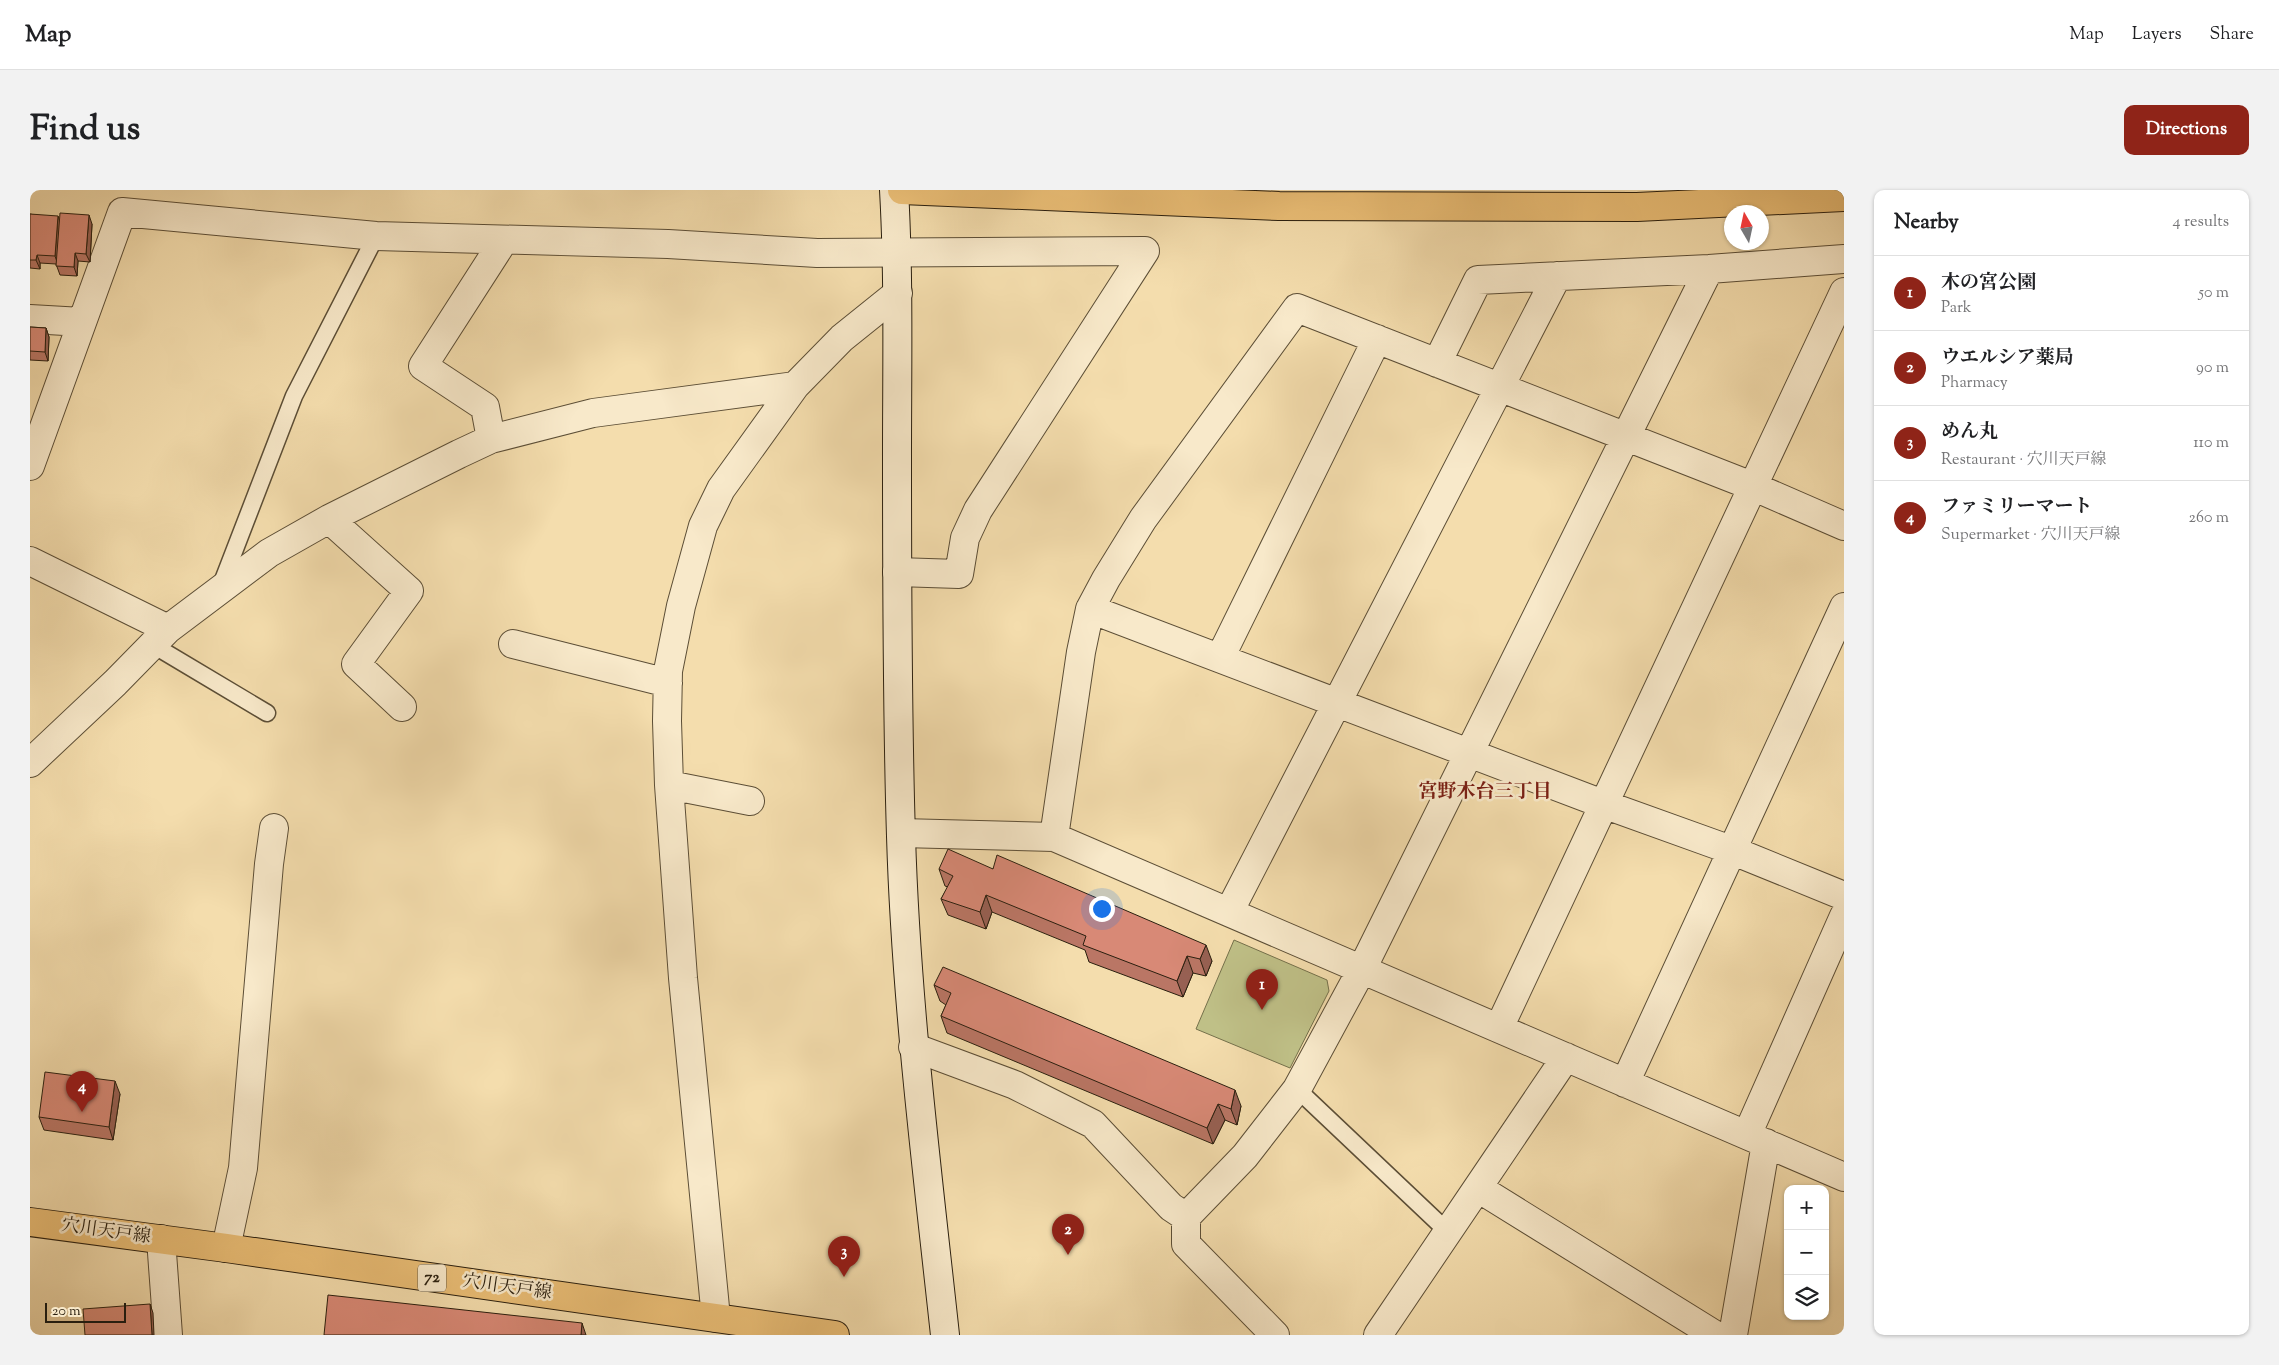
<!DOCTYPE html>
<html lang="en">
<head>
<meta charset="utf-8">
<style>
  body { margin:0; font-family:"Sorts Mill Goudy","Noto Serif JP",serif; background:#f2f2f2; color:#202124 }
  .controls { position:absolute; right:15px; bottom:15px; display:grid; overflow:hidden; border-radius:10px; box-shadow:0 1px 4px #0004 }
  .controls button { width:45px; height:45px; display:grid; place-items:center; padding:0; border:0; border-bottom:1px solid #e0e0e0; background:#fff; color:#202124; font:25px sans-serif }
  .compass { position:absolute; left:1694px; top:15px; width:45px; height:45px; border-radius:50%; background:#fff; box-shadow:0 1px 4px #0004; rotate:351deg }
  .scale { position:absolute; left:15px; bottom:12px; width:81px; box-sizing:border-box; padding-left:5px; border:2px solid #2a1f0f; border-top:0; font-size:14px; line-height:18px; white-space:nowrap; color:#2a1f0f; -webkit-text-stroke:4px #f8e9ca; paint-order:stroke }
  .you { position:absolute; left:1071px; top:718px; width:18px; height:18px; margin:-12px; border:4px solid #fff; border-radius:50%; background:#1a73e8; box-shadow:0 0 0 8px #1a73e833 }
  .badge { display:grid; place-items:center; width:32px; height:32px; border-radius:50%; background:#8f2418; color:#fff; font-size:16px; font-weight:700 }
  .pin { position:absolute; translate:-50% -41px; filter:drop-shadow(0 1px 2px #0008) }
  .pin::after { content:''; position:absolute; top:26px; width:18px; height:15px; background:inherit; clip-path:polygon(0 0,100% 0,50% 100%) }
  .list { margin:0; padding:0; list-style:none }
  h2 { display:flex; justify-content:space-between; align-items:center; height:65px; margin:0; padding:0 20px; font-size:21px }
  h2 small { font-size:16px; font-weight:400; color:#757577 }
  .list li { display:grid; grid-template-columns:32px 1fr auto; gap:15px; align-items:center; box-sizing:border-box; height:75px; padding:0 20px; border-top:1px solid #e0e0e0 }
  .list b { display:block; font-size:19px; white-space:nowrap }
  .list p { margin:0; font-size:16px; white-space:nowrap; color:#757577 }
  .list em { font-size:16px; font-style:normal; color:#757577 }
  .icon { flex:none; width:28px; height:28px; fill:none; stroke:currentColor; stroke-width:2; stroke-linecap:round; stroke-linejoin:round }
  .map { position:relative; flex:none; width:1814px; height:1145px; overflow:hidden; border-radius:10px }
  header { display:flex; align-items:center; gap:30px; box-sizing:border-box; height:70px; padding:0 25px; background:#fff; border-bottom:1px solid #e0e0e0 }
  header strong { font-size:24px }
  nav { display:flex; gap:28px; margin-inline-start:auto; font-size:18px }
  .intro { display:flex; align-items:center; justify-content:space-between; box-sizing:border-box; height:120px; padding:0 30px }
  h1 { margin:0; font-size:35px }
  .button { padding:12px 22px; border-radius:10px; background:#8f2418; color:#fff; font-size:18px; font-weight:700 }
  main { display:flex; gap:30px; padding:0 30px }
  aside { flex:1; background:#fff; border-radius:10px; box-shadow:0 1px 4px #0004 }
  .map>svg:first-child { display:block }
  .green { fill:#bfc087; stroke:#74704b }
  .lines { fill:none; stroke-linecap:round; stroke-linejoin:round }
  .lane-casing { stroke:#5c4e36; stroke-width:19 }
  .street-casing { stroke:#5c4e36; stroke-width:30 }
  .secondary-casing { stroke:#2a1f0f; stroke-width:30 }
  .primary-casing { stroke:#2a1f0f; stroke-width:30 }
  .highway-casing { stroke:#2a1f0f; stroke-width:30 }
  .lane { stroke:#f8e9ca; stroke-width:16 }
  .street { stroke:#f8e9ca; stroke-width:28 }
  .secondary { stroke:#f8e9ca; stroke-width:28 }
  .primary { stroke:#eabe76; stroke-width:28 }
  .highway { stroke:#eabe76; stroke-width:28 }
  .wall { fill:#ba7665; stroke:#2a1f0f }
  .shaded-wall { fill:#976053; stroke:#2a1f0f }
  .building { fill:#d88976; stroke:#2a1f0f }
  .labels { text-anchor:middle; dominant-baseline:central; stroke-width:5; stroke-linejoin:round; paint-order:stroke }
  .shield { fill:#f8e9ca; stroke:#685c47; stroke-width:1 }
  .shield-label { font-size:16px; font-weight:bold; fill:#2a1f0f }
  .street-label { font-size:18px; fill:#2a1f0f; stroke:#f8e9ca }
  .neighbourhood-label { font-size:19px; font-weight:bold; fill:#7a1f14; stroke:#f8e9ca }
</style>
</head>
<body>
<header>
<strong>Map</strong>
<nav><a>Map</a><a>Layers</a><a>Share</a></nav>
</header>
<div class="intro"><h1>Find us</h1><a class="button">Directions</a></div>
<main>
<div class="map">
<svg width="1814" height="1145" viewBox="0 0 1814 1145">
  <rect width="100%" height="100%" fill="#f4ddad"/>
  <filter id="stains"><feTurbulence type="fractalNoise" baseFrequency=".004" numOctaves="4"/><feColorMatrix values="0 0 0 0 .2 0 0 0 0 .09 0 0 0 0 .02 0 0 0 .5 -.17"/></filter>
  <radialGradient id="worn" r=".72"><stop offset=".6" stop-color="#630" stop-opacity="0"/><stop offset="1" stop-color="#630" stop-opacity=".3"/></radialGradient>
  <path class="green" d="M1204,750L1297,790L1299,801L1260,878L1166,839Z"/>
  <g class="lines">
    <g class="lane-casing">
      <path id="lane" d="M190,398L264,206L346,46
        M123,455L237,523
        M1267,899L1418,1042"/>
    </g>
    <g class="street-casing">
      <path id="street" d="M0,129L52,132
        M1407,173L1448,90L1679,79L1814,69
        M461,249L455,217L393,176L474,50
        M0,276L92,22L346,46L638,54L787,63L1115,61L948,320L935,348L929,384L867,382
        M299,329L379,401L326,474L372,517
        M0,371L138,439
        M1060,419L1573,614L1701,660L1814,706
        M483,454L638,493
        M1190,468L1347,149
        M0,573L85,493L138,439L239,363L299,329L429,264L461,249L563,223L765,196
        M639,595L720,611
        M871,643L1024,647L1814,987
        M1024,647L1051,462L1060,419L1076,389L1113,329L1267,118L1722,296L1814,336
        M1199,722L1527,86
        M1469,838L1814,102
        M883,857L985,895L1063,934L1141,1017L1156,1027V1054L1245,1145
        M1595,893L1814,417
        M1717,945L1814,726
        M1448,998L1685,1145
        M1156,1027L1215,966L1267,899L1332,779L1679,79
        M131,1049L138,1145
        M196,1058L213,978L239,674L244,638
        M686,1128L653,788L639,595L637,531L638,481L651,416L673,336L691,299L765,196L812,148L868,103
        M1348,1145L1536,867
        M1703,1145L1736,953"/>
    </g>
    <g class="secondary-casing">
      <path id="secondary" d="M864,0C869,88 867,177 867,265C867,392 867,519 871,646C876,813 897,979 915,1145"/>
    </g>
    <g class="primary-casing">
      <path id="primary" d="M0,1032L196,1058L805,1145"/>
    </g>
    <g class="highway-casing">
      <path id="highway" d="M872,0L1249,16L1607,17L1814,7"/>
    </g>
    <use href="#lane" class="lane"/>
    <use href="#street" class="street"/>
    <use href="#secondary" class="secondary"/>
    <use href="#primary" class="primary"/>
    <use href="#highway" class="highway"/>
  </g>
  <path class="wall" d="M0,24L29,30L62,34L60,72L48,71L47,86L30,85L26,74L10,73V79L0,78Z
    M0,137L16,138L19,147L18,171L0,170Z
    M909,679H963L1182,771L1176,786L1163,783L1153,807L1059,772L1055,760L962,722L956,739L918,725L911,709L918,697L915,696Z
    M904,795L1211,916L1207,935L1195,930L1183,954L917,843L911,826L916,815L910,811Z
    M90,904L83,950L14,940L9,927Z"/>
  <path class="shaded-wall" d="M59,25L62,34L60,72L56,64Z
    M28,26L31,35L28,75L25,66Z
    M45,63L48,71L47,86L44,77Z
    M7,65L10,73V79L6,70Z
    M16,138L19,147L18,171L15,162Z
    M956,705L962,722L956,739L950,722Z
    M1176,755L1182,771L1176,786L1170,769Z
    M1157,766L1163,783L1153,807L1147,791Z
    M85,891L90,904L83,950L79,937Z
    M1205,900L1211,916L1207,935L1201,919Z
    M1188,914L1195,930L1183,954L1177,938Z
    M120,1114L123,1123L124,1145H122Z
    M552,1133L556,1145H551Z"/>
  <path class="building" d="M30,23L59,25L56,64L45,63L44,77L26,76Z
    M0,24L28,26L25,66L7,65L6,70H0Z
    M0,137L16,138L15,162L0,161Z
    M918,659L963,679L967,665L1176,755L1170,769L1157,766L1147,791L1053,755L1056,746L956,705L950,722L911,709L923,686L909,679Z
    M913,777L1205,900L1201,919L1188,914L1177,938L911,826L921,803L904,795Z
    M15,882L85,891L79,937L9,927Z
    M298,1105L552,1133L551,1145H294Z
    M120,1114L122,1145H55L53,1119Z"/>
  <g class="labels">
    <rect class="shield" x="388" y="1074.5" width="28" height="27" rx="4"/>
    <g class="shield-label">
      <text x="402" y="1088">72</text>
    </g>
    <g class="street-label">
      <text transform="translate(76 1042) rotate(8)">穴川天戸線</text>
      <text transform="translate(477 1098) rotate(8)">穴川天戸線</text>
    </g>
    <g class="neighbourhood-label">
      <text x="1455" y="602">宮野木台三丁目</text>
    </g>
  </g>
  <rect width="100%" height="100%" filter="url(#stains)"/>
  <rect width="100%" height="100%" fill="url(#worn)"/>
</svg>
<div class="controls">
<button>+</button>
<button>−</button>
<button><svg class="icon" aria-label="layers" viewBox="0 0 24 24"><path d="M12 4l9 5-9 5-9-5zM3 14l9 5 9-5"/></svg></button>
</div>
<svg class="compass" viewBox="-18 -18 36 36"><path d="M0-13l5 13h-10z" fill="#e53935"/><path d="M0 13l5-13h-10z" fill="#757577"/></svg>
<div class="scale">20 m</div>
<div class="you"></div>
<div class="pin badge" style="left:1232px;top:820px">1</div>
<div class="pin badge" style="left:1038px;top:1065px">2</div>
<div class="pin badge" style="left:814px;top:1087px">3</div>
<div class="pin badge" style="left:52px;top:922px">4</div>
</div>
<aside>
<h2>Nearby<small>4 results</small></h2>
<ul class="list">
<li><span class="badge">1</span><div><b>木の宮公園</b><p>Park</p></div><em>50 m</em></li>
<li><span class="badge">2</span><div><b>ウエルシア薬局</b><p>Pharmacy</p></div><em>90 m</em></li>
<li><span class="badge">3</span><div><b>めん丸</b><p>Restaurant · 穴川天戸線</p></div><em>110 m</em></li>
<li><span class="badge">4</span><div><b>ファミリーマート</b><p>Supermarket · 穴川天戸線</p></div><em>260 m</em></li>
</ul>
</aside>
</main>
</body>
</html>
